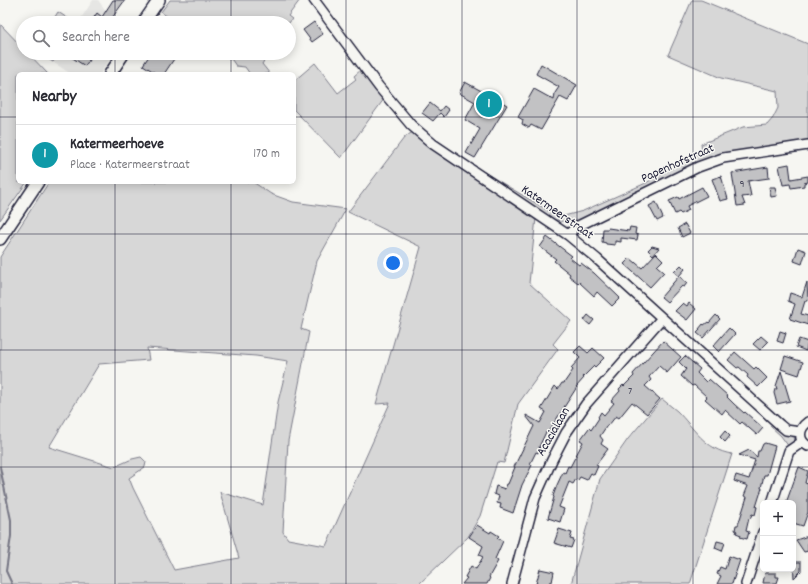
<!DOCTYPE html>
<html lang="en">
<head>
<meta charset="utf-8">
<style>
  body { margin:0; font-family:Dekko,sans-serif; background:#f2f2f3; color:#2b2b33 }
  .controls { position:absolute; right:12px; bottom:12px; display:grid; overflow:hidden; border-radius:6px; box-shadow:0 2px 10px #0003 }
  .controls button { width:36px; height:36px; display:grid; place-items:center; padding:0; border:0; border-bottom:1px solid #e1e1e2; background:#fff; color:#2b2b33; font:20px sans-serif }
  .you { position:absolute; left:393px; top:263px; width:14px; height:14px; margin:-10px; border:3px solid #fff; border-radius:50%; background:#1a73e8; box-shadow:0 0 0 6px #1a73e833 }
  .badge { display:grid; place-items:center; width:26px; height:26px; border-radius:50%; background:#2563eb; color:#fff; font-size:13px; font-weight:700 }
  .pin { position:absolute; translate:-50% -50%; border:2px solid #fff; box-shadow:0 1px 4px #0006 }
  .list { margin:0; padding:0; list-style:none }
  h2 { display:flex; justify-content:space-between; align-items:center; height:52px; margin:0; padding:0 16px; font-size:17px }
  h2 small { font-size:13px; font-weight:400; color:#7c7c81 }
  .list li { display:grid; grid-template-columns:26px 1fr auto; gap:12px; align-items:center; box-sizing:border-box; height:60px; padding:0 16px; border-top:1px solid #e1e1e2 }
  .list b { display:block; font-size:15px; white-space:nowrap }
  .list p { margin:0; font-size:13px; white-space:nowrap; color:#7c7c81 }
  .list em { font-size:13px; font-style:normal; color:#7c7c81 }
  .icon { flex:none; width:22px; height:22px; fill:none; stroke:currentColor; stroke-width:2; stroke-linecap:round; stroke-linejoin:round }
  .map { position:relative; flex:none; width:808px; height:584px; overflow:hidden }
  .search { position:absolute; background:#fff; box-shadow:0 2px 10px #0003; left:16px; top:16px; width:280px; height:44px; display:flex; align-items:center; gap:10px; box-sizing:border-box; padding:0 14px; border-radius:22px; color:#7c7c81; font-size:15px }
  .panel { position:absolute; background:#fff; box-shadow:0 2px 10px #0003; left:16px; top:72px; width:280px; height:112px; border-radius:6px }
  .map>svg:first-child { display:block }
  .built { fill:#e6e6e4 }
  .green { fill:#d7d7d7; stroke:#7c7c89; fill-rule:evenodd }
  .lines { fill:none; stroke-linecap:round; stroke-linejoin:round }
  .stream { stroke:#757583; stroke-width:2 }
  .building { fill:#c2c2c4; stroke:#22223b }
  .minor-casing { stroke:#22223b; stroke-width:12 }
  .major-casing { stroke:#22223b; stroke-width:14 }
  .minor { stroke:#f6f6f2; stroke-width:9 }
  .major { stroke:#f6f6f2; stroke-width:11 }
  .grid { fill:none; stroke:#22223b; stroke-width:1; stroke-opacity:0.55 }
  .labels { text-anchor:middle; dominant-baseline:central; stroke-width:3; stroke-linejoin:round; paint-order:stroke }
  .number-label { font-size:11px; fill:#4a4a5d }
  .street-label { font-size:13px; fill:#22223b; stroke:#f6f6f2 }
</style>
</head>
<body>
<div class="map">
<svg width="808" height="584" viewBox="0 0 808 584">
  <rect width="100%" height="100%" fill="#f6f6f2"/>
  <filter id="ink" filterUnits="userSpaceOnUse"><feTurbulence type="fractalNoise" baseFrequency=".025" numOctaves="2"/><feDisplacementMap in="SourceGraphic" scale="8" xChannelSelector="R" yChannelSelector="G"/><feConvolveMatrix kernelMatrix="1 2 1 2 8 2 1 2 1" color-interpolation-filters="sRGB"/></filter>
  <g filter="url(#ink)">
    <path class="built" d="M93,0H98L115,23H78Z
      M59,53H114L100,74H71L53,62Z"/>
    <path class="green" d="M170,0H300L288,16L292,19L289,23H176L161,12Z
      M692,0H701L808,44V142L726,153L581,222C571,223 563,222 553,219L484,172L552,213L564,216L583,211L646,183L676,165L702,152L701,144L743,127L767,125L773,118L778,108L777,91L721,78L668,55Z
      M58,12L75,23H51Z
      M0,24L23,48V53H28L48,74H18V182H27L0,220Z
      M39,53H59L53,62Z
      M219,53H269L262,64L270,74H250L245,67L236,66L232,60Z
      M315,63L338,93L356,79L354,76L362,69L384,99L341,158L294,110V81Z
      M414,132L536,218L529,283L571,321L553,344L558,349L518,404L504,463L497,462L480,516L468,537L419,584H0V257L49,182H253L271,194L293,202L346,209L317,261L301,329L309,332L288,441L283,532L288,539L326,546L390,403L376,404L421,247L348,212L404,138L411,133ZM147,348L256,356L288,361L278,402L263,505L220,492L239,558L174,570L133,488L129,478L145,467L146,462L141,457L132,459L114,467L49,447L99,364L149,360Z
      M662,399C667,403 672,407 677,411C694,428 705,450 732,454L690,584H571L600,479L628,439Z
      M773,423L794,436L795,442L789,447L781,436L770,426Z"/>
    <g class="lines">
      <path class="stream" d="M0,467L11,520V536L6,571L12,584"/>
    </g>
    <path class="building" d="M113,0H125L109,22L111,23H90L97,13L102,17Z
      M314,22L323,34L312,42L303,30Z
      M65,53H85L91,57L85,66Z
      M151,53H166L174,59L164,74H157L143,65Z
      M541,64L577,85L568,101L560,97L541,130L531,125L529,128L522,124L523,120L518,117L534,89L554,100L555,93L559,87L536,74Z
      M465,82L507,105L475,158L466,153L480,129L465,120L475,102L459,93Z
      M430,103L440,111L444,106L449,110L444,117L440,113L433,121L422,113Z
      M789,164L791,179L808,176V182L804,183V186L791,188L790,184L783,185L779,166Z
      M768,167L769,178L748,181L751,196L742,197L745,205L737,206L732,173Z
      M721,176L728,199L720,201L712,179Z
      M702,187L707,196L687,206L689,210L681,214L679,212L675,214L669,201L678,197L679,199Z
      M769,187H775L777,196L771,197Z
      M656,202L663,218L657,221L649,206Z
      M685,224L690,233L682,237L678,228Z
      M630,227L636,228L635,234L638,235L637,240L621,238V242L615,241V245L606,244V243L602,242L603,229H608V228L629,231Z
      M547,237L572,256L570,258L579,265L581,263L594,273L620,298L612,306L597,292L594,296L579,282L578,283L569,276L570,274L554,261L556,259L540,247Z
      M652,246L659,248L653,255L648,250Z
      M798,248L806,251L802,264L794,261Z
      M656,253L663,260L657,266L664,272L650,287L624,264L630,258L642,268Z
      M681,265L685,269L679,276L674,272Z
      M679,276L687,283L684,287L682,286L667,302L661,297Z
      M807,282L808,301H805L801,314L808,316V325L790,319L795,304L788,301L790,293L802,297Z
      M683,303L687,306L689,303L696,309L687,320L675,311Z
      M588,315L594,320L590,325L584,320Z
      M716,315L720,319L703,338L697,333L700,330L699,329L703,324L704,325L708,322L709,323Z
      M729,328L735,334L719,352L713,346Z
      M780,331L786,333L783,343L777,341Z
      M761,336L768,342L760,350L753,344Z
      M799,339L808,342L806,351L796,347Z
      M663,341L681,357L667,373L659,366L649,377L651,380L645,386L660,399L647,414L632,402L619,418L616,416L609,425L608,424L600,436L603,440L601,444L608,449L596,465L598,466L594,475L591,473L587,480L580,477L578,480L576,479L573,484L569,482L559,507L564,509L560,522L548,518L554,497L553,496L557,485L563,472L565,473L568,466L570,467L583,442L580,440L589,428L591,430L599,418L598,417L601,412L604,415L614,403L611,401L620,391L619,389L623,385L624,386L634,376L633,374Z
      M580,346L588,353L593,348L604,358L595,367L594,366L583,377L584,378L576,387H577L552,426L547,433L546,432L539,447L540,448L538,453L536,452L530,464L532,465L522,485L513,513L500,508L501,504L497,503L499,496L494,494L496,486L505,489L507,484H508L515,467H514L534,426L526,416V415L540,423L546,412L541,409L555,386L558,389L562,383H564L573,370L571,368L580,358L574,352Z
      M735,352L754,369L756,367L767,378L758,387L747,377L748,375L739,367L737,368L728,360Z
      M685,356L700,369L697,373L706,382L709,379L728,396L727,397L734,404L744,413L745,412L763,428L757,435L742,422L740,424L725,410L722,414L705,399L707,397L694,385L692,386L681,376L686,369L679,362Z
      M785,356L803,362L799,375L781,369Z
      M781,371L790,401L777,404L774,393L775,389H777L776,386Z
      M725,431L730,436L725,442L720,437Z
      M765,443L775,446L767,475H764L761,488H762L756,507H757L755,515L752,514L750,519L749,518L746,531L749,532L747,539L740,537L741,535L736,533L737,531L735,530L736,525H738L747,497L744,496L748,486L734,481L736,475L749,479L755,460L739,455L749,450L757,457L758,451H760L763,444Z
      M799,467L808,471L805,483L808,484V512L803,526L793,523V503H786Z
      M477,525L490,533L491,531L499,536L497,538L503,541L495,559L498,561L489,577L490,578L487,584H462L467,578L465,577L471,566L476,569L483,557L479,555L483,546L469,537Z
      M559,529L572,533L570,539L574,540L571,548L554,543Z
      M808,536V551L804,552L796,540Z
      M717,541L725,543L722,551L715,548Z
      M729,556L740,560L732,584H717L721,576L717,574L720,567L725,569Z
      M793,562H801V571L794,578Z
      M540,569L554,572L552,582H550L549,584H536Z
      M765,573H776V577H779L777,583H763Z"/>
    <g class="lines">
      <g class="minor-casing">
        <path id="minor" d="M314,0L379,87L411,125L433,144L568,235L597,259L780,425L786,430L800,432
          M568,235L576,227L698,167L723,158L808,145
          M808,422C798,429 798,440 808,446
          M772,503L789,451L802,442
          M512,584L535,498L552,460L566,433L586,404L662,318
          M746,584L763,532"/>
      </g>
      <g class="major-casing">
        <path id="major" d="M143,23L159,0
          M110,74L124,53
          M0,239L38,182"/>
      </g>
      <use href="#minor" class="minor"/>
      <use href="#major" class="major"/>
    </g>
  </g>
  <path class="grid" d="M115,0V23M231,0V23M346,0V584M462,0V584M577,0V584M693,0V584M115,53V74M231,53V74M0,117H18M294,117H808M115,182V584M231,182V584M0,234H808M0,350H808M0,467H808"/>
  <g class="labels">
    <g class="number-label">
      <text x="742" y="185">9</text>
      <text x="630" y="392">7</text>
    </g>
    <g class="street-label">
      <text transform="translate(678 164) rotate(-24)">Papenhofstraat</text>
      <text transform="translate(557 213) rotate(35)">Katermeerstraat</text>
      <text transform="translate(554 432) rotate(-60)">Acacialaan</text>
    </g>
  </g>
</svg>
<div class="controls">
<button>+</button>
<button>−</button>
</div>
<div class="you"></div>
<div class="pin badge" style="left:489px;top:104px;background:#0f9aa8">1</div>
<div class="search"><svg class="icon" aria-label="search" viewBox="0 0 24 24"><circle cx="10" cy="10" r="6"/><path d="M15 15l6 6"/></svg>Search here</div>
<section class="panel">
<h2>Nearby<small></small></h2>
<ul class="list">
<li><span class="badge" style="background:#0f9aa8">1</span><div><b>Katermeerhoeve</b><p>Place · Katermeerstraat</p></div><em>170 m</em></li>
</ul>
</section>
</div>
</body>
</html>
